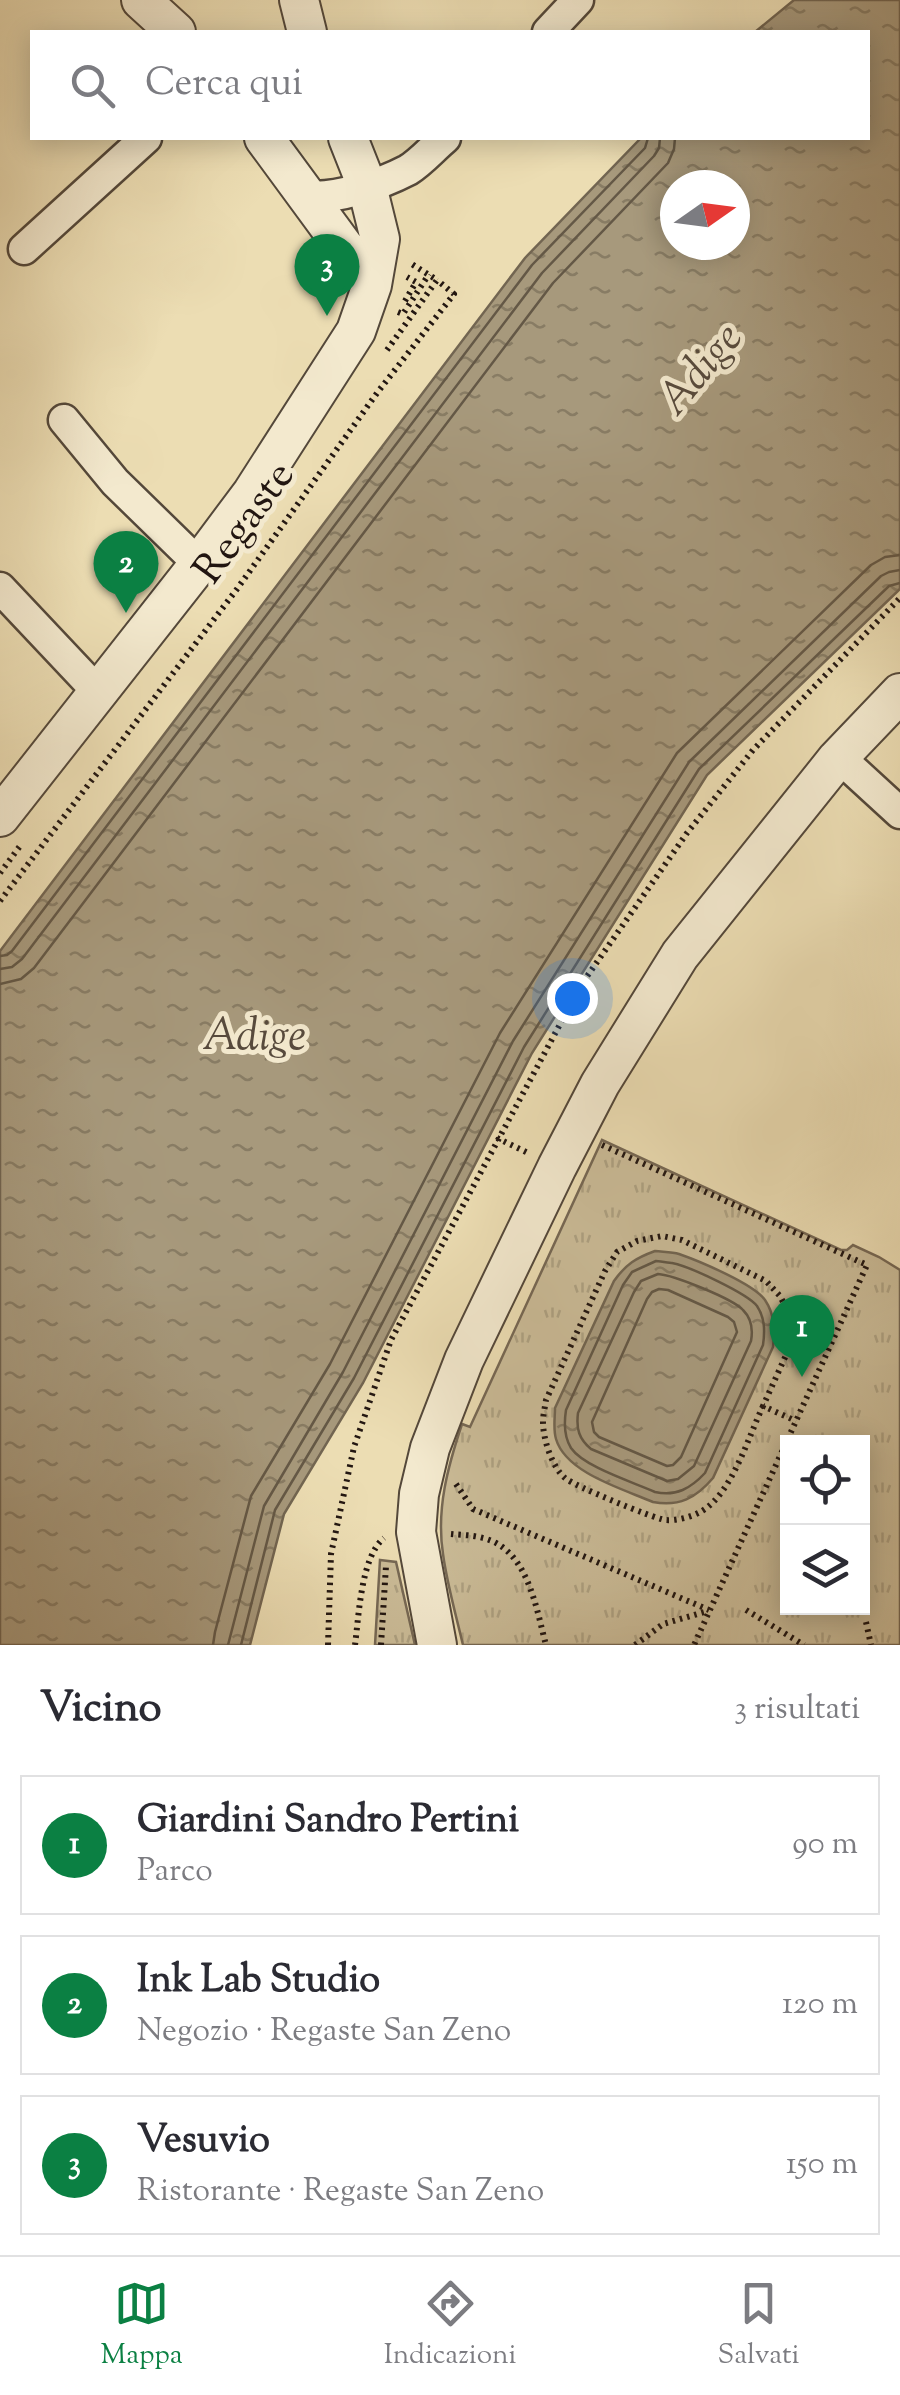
<!DOCTYPE html>
<html lang="it">
<head>
<meta charset="utf-8">
<style>
  body { margin:0; font-family:"Sorts Mill Goudy",serif; background:#f2f2f3; color:#2b2b33 }
  .controls { position:absolute; right:30px; bottom:30px; display:grid; overflow:hidden; border-radius:0px; box-shadow:0 5px 25px #0003 }
  .controls button { width:90px; height:90px; display:grid; place-items:center; padding:0; border:0; border-bottom:2px solid #e1e1e2; background:#fff; color:#2b2b33; font:50px sans-serif }
  .compass { position:absolute; left:660px; top:170px; width:90px; height:90px; border-radius:50%; background:#fff; box-shadow:0 5px 25px #0003; rotate:76deg }
  .you { position:absolute; left:572px; top:998px; width:35px; height:35px; margin:-25px; border:8px solid #fff; border-radius:50%; background:#1a73e8; box-shadow:0 0 0 15px #1a73e833 }
  .badge { display:grid; place-items:center; width:65px; height:65px; border-radius:50%; background:#0b8043; color:#fff; font-size:32px; font-weight:700 }
  .pin { position:absolute; translate:-50% -82px; filter:drop-shadow(0 2px 5px #0008) }
  .pin::after { content:''; position:absolute; top:52px; width:35px; height:30px; background:inherit; clip-path:polygon(0 0,100% 0,50% 100%) }
  .list { margin:0; padding:0; list-style:none }
  h2 { display:flex; justify-content:space-between; align-items:center; height:130px; margin:0; padding:0 40px; font-size:42px }
  h2 small { font-size:32px; font-weight:400; color:#7c7c81 }
  .list li { display:grid; grid-template-columns:65px 1fr auto; gap:30px; align-items:center; box-sizing:border-box; height:140px; margin:0 20px 20px; padding:0 20px; border:2px solid #e1e1e2; border-radius:0px }
  .list b { display:block; font-size:38px; white-space:nowrap }
  .list p { margin:0; font-size:32px; white-space:nowrap; color:#7c7c81 }
  .list em { font-size:32px; font-style:normal; color:#7c7c81 }
  .icon { flex:none; width:55px; height:55px; fill:none; stroke:currentColor; stroke-width:2; stroke-linecap:round; stroke-linejoin:round }
  .map { position:relative; flex:none; width:900px; height:1645px; overflow:hidden }
  .search { position:absolute; background:#fff; box-shadow:0 5px 25px #0003; left:30px; right:30px; top:30px; height:110px; display:flex; align-items:center; gap:25px; box-sizing:border-box; padding:0 35px; border-radius:0px; color:#7c7c81; font-size:38px }
  .sheet { height:610px; background:#fff }
  nav { display:flex; justify-content:space-around; align-items:center; box-sizing:border-box; height:140px; border-top:2px solid #e1e1e2; background:#fff; font-size:28px; color:#7c7c81 }
  nav a { display:grid; justify-items:center; gap:5px }
  nav .on { color:#0b8043 }
  .map>svg:first-child { display:block }
  .park { fill:url(#park-tufts); stroke:#766854; stroke-width:2.5; fill-rule:evenodd }
  .water { fill:url(#water-ripples); stroke:#726551; stroke-width:2.5; fill-rule:evenodd }
  .lines { fill:none; stroke-linecap:round; stroke-linejoin:round }
  .shore { stroke:#645846; stroke-width:2.5 }
  .minor-casing { stroke:#54483a; stroke-width:35 }
  .tertiary-casing { stroke:#54483a; stroke-width:42 }
  .path { stroke:#221611; stroke-width:6; stroke-dasharray:2.5 5; stroke-linecap:butt }
  .minor { stroke:#f3e9ce; stroke-width:30 }
  .tertiary { stroke:#f3e9ce; stroke-width:38 }
  .labels { text-anchor:middle; dominant-baseline:central; stroke-width:10; stroke-linejoin:round; paint-order:stroke }
  .street-label { font-size:42px; fill:#221611; stroke:#f3e9ce }
  .water-label { font-size:45px; font-style:italic; fill:#574a3c; stroke:#f3e9ce }
</style>
</head>
<body>
<div class="map">
<svg width="900" height="1645" viewBox="0 0 900 1645">
  <defs>
    <pattern id="park-tufts" width="24" height="20" patternUnits="userSpaceOnUse" patternTransform="scale(2.5)"><rect width="24" height="20" fill="#cabb97"/><path d="M3 7l-1-3M5 7V3M7 7l1-3M15 17l-1-3M17 17v-4M19 17l1-3" fill="none" stroke="#ada081"/></pattern>
    <pattern id="water-ripples" width="26" height="14" patternUnits="userSpaceOnUse" patternTransform="scale(2.5)"><rect width="26" height="14" fill="#a7997c"/><path d="M2 4q2-2 4 0t4 0M15 11q2-2 4 0t4 0" fill="none" stroke="#887c64"/></pattern>
  </defs>
  <rect width="100%" height="100%" fill="#ecddb3"/>
  <filter id="stains"><feTurbulence type="fractalNoise" baseFrequency=".002" numOctaves="4"/><feColorMatrix values="0 0 0 0 .2 0 0 0 0 .09 0 0 0 0 .02 0 0 0 .5 -.17"/></filter>
  <radialGradient id="worn" r=".72"><stop offset=".6" stop-color="#630" stop-opacity="0"/><stop offset="1" stop-color="#630" stop-opacity=".3"/></radialGradient>
  <path class="park" d="M602,1140L841,1250H847L853,1245L879,1257L900,1270V1645H463C456,1615 447,1584 443,1554C436,1509 448,1466 462,1424L470,1427ZM788,1442H862V1608H788Z
    M380,1560L396,1562L415,1645H375Z"/>
  <path class="water" d="M794,0H900V589L707,775L532,1053L363,1383L284,1514L250,1645H0V951L525,258L641,138H868V32H755ZM675,185H735V245H675Z
    M655,1251C663,1252 672,1252 679,1254C699,1261 754,1284 765,1300C775,1315 775,1330 773,1347L713,1478C696,1498 679,1507 653,1502C623,1489 566,1473 556,1439C553,1429 555,1418 555,1408L614,1281C626,1264 636,1258 655,1251Z"/>
  <g class="lines">
    <path class="shore" d="M0,956L7,955L12,951L532,265L645,148L648,138
      M0,969L12,967L22,959L542,273L654,156L659,148L660,138
      M0,984L21,979L34,968L553,283L668,163L674,149L675,138
      M656,1261C657,1261 671,1263 672,1263C689,1266 748,1294 757,1306C765,1318 765,1331 763,1345L705,1473C691,1488 676,1497 655,1492C633,1482 584,1467 571,1448C564,1437 564,1423 566,1410L623,1285L632,1272Z
      M658,1274C674,1275 733,1299 743,1310C752,1319 753,1330 751,1341L694,1466L678,1479L667,1481L591,1449C579,1439 576,1429 578,1413L634,1292L641,1281Z
      M659,1289L668,1290L728,1317L734,1322L737,1332L681,1457L673,1465L667,1466L599,1437L594,1432L592,1422L647,1299L652,1292Z
      M213,1645L215,1632L251,1496L330,1364L500,1033L677,753L871,565L885,557L900,555
      M228,1645L264,1506L343,1372L513,1041L689,762L881,576L889,572L900,570
      M241,1645L275,1510L354,1378L524,1047L699,769L889,586L900,583"/>
    <g class="minor-casing">
      <path id="minor" d="M548,32L578,0
        M306,196C335,200 381,184 408,170C421,162 433,148 445,138
        M24,249L146,138
        M64,420L115,482L199,564
        M0,588L99,693
        M837,759L852,769L900,813"/>
    </g>
    <g class="tertiary-casing">
      <path id="tertiary" d="M141,0L176,32
        M299,0L307,32
        M264,138L372,285
        M0,817L199,564L252,493L356,331L372,285L380,239L367,186L348,138
        M437,1645L416,1532L419,1494L430,1448L464,1360L557,1167L600,1084L680,955L837,759L900,693"/>
    </g>
    <path class="path" d="M405,301L416,282L407,277
      M398,312L403,314L429,274
      M387,350L437,280L410,263
      M0,873L20,846
      M0,901L237,589L377,393L454,294L437,280
      M497,1138L528,1153
      M602,1145L867,1265L694,1645
      M763,1406C748,1438 732,1493 702,1511C692,1517 676,1521 665,1520C653,1518 574,1486 565,1478C552,1467 543,1439 543,1422C543,1415 545,1407 546,1400L605,1271L617,1252L637,1241L662,1236L682,1240L766,1281L780,1296L788,1312L791,1336L787,1353L763,1406L796,1421
      M456,1484L473,1509L709,1610
      M451,1534C461,1535 473,1535 483,1538C528,1549 536,1608 546,1645
      M746,1610L804,1645
      M866,1622L871,1645
      M328,1645L331,1554L354,1447L391,1340L581,985L687,833L753,750L900,598
      M355,1645C359,1615 361,1557 384,1538
      M381,1645L386,1566
      M635,1645L663,1624L708,1611"/>
    <use href="#minor" class="minor"/>
    <use href="#tertiary" class="tertiary"/>
  </g>
  <g class="labels">
    <g class="street-label">
      <text transform="translate(246 524) rotate(-54)">Regaste</text>
    </g>
    <g class="water-label">
      <text transform="translate(702 371) rotate(-50)">Adige</text>
      <text x="254" y="1038">Adige</text>
    </g>
  </g>
  <rect width="100%" height="100%" filter="url(#stains)"/>
  <rect width="100%" height="100%" fill="url(#worn)"/>
</svg>
<div class="controls">
<button><svg class="icon" aria-label="locate" viewBox="0 0 24 24"><circle cx="12" cy="12" r="6"/><path d="M12 2v4M12 18v4M2 12h4M18 12h4"/></svg></button>
<button><svg class="icon" aria-label="layers" viewBox="0 0 24 24"><path d="M12 4l9 5-9 5-9-5zM3 14l9 5 9-5"/></svg></button>
</div>
<svg class="compass" viewBox="-18 -18 36 36"><path d="M0-13l5 13h-10z" fill="#e53935"/><path d="M0 13l5-13h-10z" fill="#7c7c81"/></svg>
<div class="you"></div>
<div class="pin badge" style="left:802px;top:1377px">1</div>
<div class="pin badge" style="left:126px;top:613px">2</div>
<div class="pin badge" style="left:327px;top:316px">3</div>
<div class="search"><svg class="icon" aria-label="search" viewBox="0 0 24 24"><circle cx="10" cy="10" r="6"/><path d="M15 15l6 6"/></svg>Cerca qui</div>
</div>
<section class="sheet">
<h2>Vicino<small>3 risultati</small></h2>
<ul class="list">
<li><span class="badge">1</span><div><b>Giardini Sandro Pertini</b><p>Parco</p></div><em>90 m</em></li>
<li><span class="badge">2</span><div><b>Ink Lab Studio</b><p>Negozio · Regaste San Zeno</p></div><em>120 m</em></li>
<li><span class="badge">3</span><div><b>Vesuvio</b><p>Ristorante · Regaste San Zeno</p></div><em>150 m</em></li>
</ul>
</section>
<nav>
<a class="on"><svg class="icon" aria-label="map" viewBox="0 0 24 24"><path d="M3 6l6-2 6 2 6-2v14l-6 2-6-2-6 2zM9 4v14M15 6v14"/></svg>Mappa</a>
<a><svg class="icon" aria-label="directions" viewBox="0 0 24 24"><path d="M12 3l9 9-9 9-9-9zM9 14v-3h6M13 9l2 2-2 2"/></svg>Indicazioni</a>
<a><svg class="icon" aria-label="saved" viewBox="0 0 24 24"><path d="M7 4h10v16l-5-4-5 4z"/></svg>Salvati</a>
</nav>
</body>
</html>
